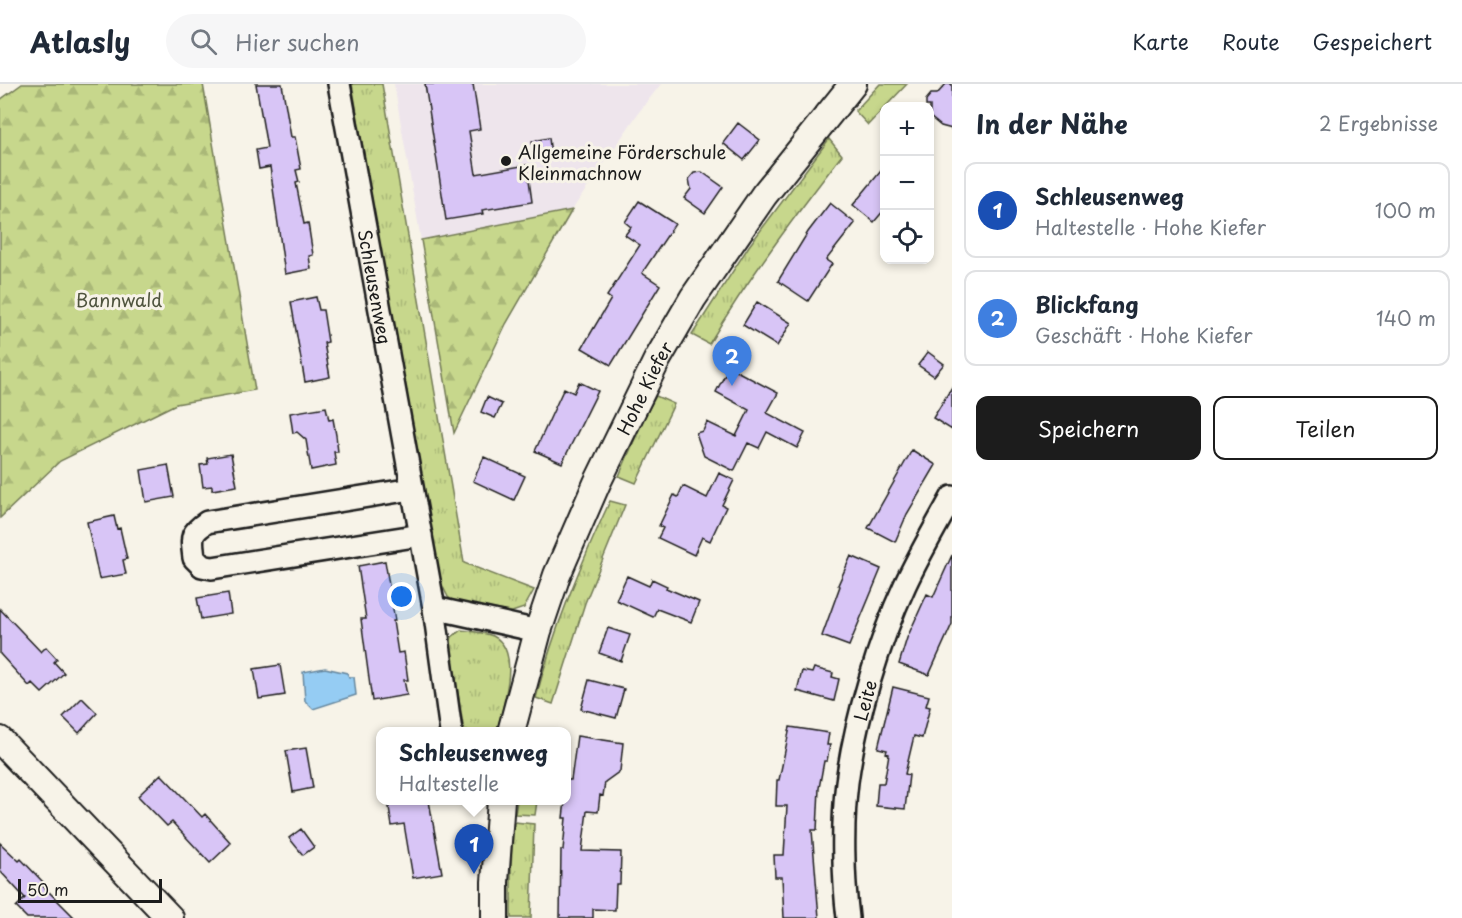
<!DOCTYPE html>
<html lang="de">
<head>
<meta charset="utf-8">
<style>
  body { margin:0; font-family:"Playpen Sans",sans-serif; background:#f6f6f7; color:#1f2937 }
  .controls { position:absolute; right:18px; top:18px; display:grid; overflow:hidden; border-radius:12px; box-shadow:0 3px 9px #0003 }
  .controls button { width:54px; height:54px; display:grid; place-items:center; padding:0; border:0; border-bottom:2px solid #e0e1e3; background:#fff; color:#1f2937; font:30px sans-serif }
  .scale { position:absolute; left:18px; bottom:15px; width:144px; box-sizing:border-box; padding-left:6px; border:3px solid #1c1c1c; border-top:0; font-size:16px; line-height:21px; white-space:nowrap; color:#1c1c1c; -webkit-text-stroke:4px #f7f3e8; paint-order:stroke }
  .you { position:absolute; left:402px; top:513px; width:21px; height:21px; margin:-15px; border:4px solid #fff; border-radius:50%; background:#1a73e8; box-shadow:0 0 0 9px #1a73e833 }
  .badge { display:grid; place-items:center; width:39px; height:39px; border-radius:50%; background:#1c1c1c; color:#fff; font-size:20px; font-weight:700 }
  .pin { position:absolute; translate:-50% -50px; filter:drop-shadow(0 2px 3px #0008) }
  .pin::after { content:''; position:absolute; top:32px; width:21px; height:18px; background:inherit; clip-path:polygon(0 0,100% 0,50% 100%) }
  .popup { position:absolute; left:376px; top:643px; width:195px; height:78px; box-sizing:border-box; display:grid; place-content:center; border-radius:12px; background:#fff; filter:drop-shadow(0 2px 4px #0005); font-size:20px; white-space:nowrap; color:#747a83 }
  .popup b { font-size:22px; color:#1f2937 }
  .popup::after { content:''; position:absolute; left:50%; top:100%; margin-left:-12px; border:12px solid transparent; border-top-color:#fff }
  .list { margin:0; padding:0; list-style:none }
  h2 { display:flex; justify-content:space-between; align-items:center; height:78px; margin:0; padding:0 24px; font-size:26px }
  h2 small { font-size:20px; font-weight:400; color:#747a83 }
  .list li { display:grid; grid-template-columns:39px 1fr auto; gap:18px; align-items:center; box-sizing:border-box; height:96px; margin:0 12px 12px; padding:0 12px; border:2px solid #e0e1e3; border-radius:12px }
  .list b { display:block; font-size:22px; white-space:nowrap }
  .list p { margin:0; font-size:20px; white-space:nowrap; color:#747a83 }
  .list em { font-size:20px; font-style:normal; color:#747a83 }
  .actions { display:flex; gap:12px; padding:18px 24px }
  .actions a { flex:1; padding:14px 0; border:2px solid #1c1c1c; border-radius:12px; text-align:center; font-size:21px; color:#1c1c1c }
  .actions .main { background:#1c1c1c; color:#fff }
  .icon { flex:none; width:33px; height:33px; fill:none; stroke:currentColor; stroke-width:2; stroke-linecap:round; stroke-linejoin:round }
  .map { position:relative; flex:none; width:952px; height:834px; overflow:hidden }
  header { display:flex; align-items:center; gap:36px; box-sizing:border-box; height:84px; padding:0 30px; background:#fff; border-bottom:2px solid #e0e1e3 }
  header strong { font-size:28px }
  nav { display:flex; gap:33px; margin-inline-start:auto; font-size:21px }
  .search { width:420px; height:54px; background:#f6f6f7; display:flex; align-items:center; gap:15px; box-sizing:border-box; padding:0 21px; border-radius:33px; color:#747a83; font-size:22px }
  main { display:flex }
  aside { flex:1; background:#fff }
  .map>svg:first-child { display:block }
  .built { fill:#eee5ec }
  .grass { fill:url(#grass-tufts); stroke:#727a54; stroke-width:1.5 }
  .forest { fill:url(#forest-firs); stroke:#727a54; stroke-width:1.5 }
  .water { fill:#95ccf3; stroke:#65869d; stroke-width:1.5 }
  .building { fill:#d8c5f6; stroke:#1c1c1c; stroke-width:1.5 }
  .lines { fill:none; stroke-linecap:round; stroke-linejoin:round }
  .minor-casing { stroke:#1c1c1c; stroke-width:26 }
  .tertiary-casing { stroke:#1c1c1c; stroke-width:30 }
  .minor { stroke:#f7f3e8; stroke-width:21 }
  .tertiary { stroke:#f7f3e8; stroke-width:26 }
  .poi-dot { fill:#1c1c1c; stroke:#f7f3e8; stroke-width:2 }
  .labels { text-anchor:middle; dominant-baseline:central; stroke-width:6; stroke-linejoin:round; paint-order:stroke }
  .poi-label { font-size:18px; fill:#1c1c1c; stroke:#f7f3e8; text-anchor:start }
  .street-label { font-size:18px; fill:#1c1c1c; stroke:#f7f3e8 }
  .park-label { font-size:18px; fill:#4f543e; stroke:#f7f3e8 }
</style>
</head>
<body>
<header>
<strong>Atlasly</strong>
<div class="search"><svg class="icon" aria-label="search" viewBox="0 0 24 24"><circle cx="10" cy="10" r="6"/><path d="M15 15l6 6"/></svg>Hier suchen</div>
<nav><a>Karte</a><a>Route</a><a>Gespeichert</a></nav>
</header>
<main>
<div class="map">
<svg width="952" height="834" viewBox="0 0 952 834">
  <defs>
    <pattern id="grass-tufts" width="24" height="20" patternUnits="userSpaceOnUse" patternTransform="scale(1.5)"><rect width="24" height="20" fill="#c7d78c"/><path d="M3 7l-1-3M5 7V3M7 7l1-3M15 17l-1-3M17 17v-4M19 17l1-3" fill="none" stroke="#aab878"/></pattern>
    <pattern id="forest-firs" width="22" height="20" patternUnits="userSpaceOnUse" patternTransform="scale(1.5)"><rect width="22" height="20" fill="#c7d78c"/><path d="M5 1l3.5 6h-7zM16 11l3.5 6h-7z" fill="#aab878"/></pattern>
  </defs>
  <rect width="100%" height="100%" fill="#f7f3e8"/>
  <filter id="ink" filterUnits="userSpaceOnUse"><feTurbulence type="fractalNoise" baseFrequency=".0167" numOctaves="2"/><feDisplacementMap in="SourceGraphic" scale="12" xChannelSelector="R" yChannelSelector="G"/><feConvolveMatrix kernelMatrix="1 2 1 2 8 2 1 2 1" color-interpolation-filters="sRGB"/></filter>
  <g filter="url(#ink)">
    <path class="built" d="M394,0H661L639,28L572,126L421,156Z"/>
    <path class="grass" d="M352,0H382L464,479L534,506L524,524L512,528L457,519L448,513L435,487Z
      M880,0H907L868,41L855,27Z
      M829,55L842,71C795,132 749,193 709,260L692,251L749,162Z
      M656,312L674,320L636,399L619,392L644,334Z
      M610,417L625,421L585,519L553,620L536,614C554,544 580,482 610,417Z
      M461,546C470,547 484,548 493,552C523,567 502,623 497,647H464L450,559L452,553Z
      M517,717H537L535,731L515,730Z
      M514,738L534,740L531,834H511V781Z"/>
    <path class="forest" d="M22,0H203L255,306L176,320L60,377L0,434V16Z
      M572,126L506,240L454,349L421,156Z"/>
    <path class="water" d="M325,584L347,589L349,593H354L356,611L313,625L305,617L303,588Z"/>
    <path class="building" d="M256,0H282L291,53H295L301,85L296,86L299,98L296,99L304,140L308,139L313,171L309,172L311,185L285,190L270,83L259,85L256,66L267,64Z
      M425,0H473L480,45L469,47L476,90L527,81L532,118L482,126L483,130L446,136Z
      M946,0H952V45L941,42L930,33V22H926V16L931,10H937Z
      M738,39L760,56L744,76L723,59Z
      M549,54L551,71L534,73L532,57Z
      M885,82V125L874,138L853,121Z
      M702,88L723,103L705,129L684,114L691,105L689,95L694,89Z
      M639,117L675,140L642,189L660,201L611,281L582,264L611,215L607,212L640,161L625,151L631,143L625,138Z
      M830,119L855,139L826,176L832,180L808,217L778,197L808,148Z
      M316,213L319,226H323L328,258L324,259L330,293L305,298L291,218Z
      M757,218L791,239L777,262L743,241Z
      M928,268L944,280L934,292L918,281Z
      M729,283L778,309L767,329L805,349L797,364L767,348L759,364L748,359L734,387L704,372L696,349L703,347L707,338L736,352L749,326L716,308Z
      M579,298L598,307L562,379L535,367L564,304L574,309Z
      M952,303V346L933,334Z
      M487,313L502,320L495,334L481,328Z
      M326,323L329,336L333,335L336,351L338,368H334L336,381L311,386L306,356L297,348L293,349L290,329Z
      M912,366L936,381L907,430L895,458L868,444Z
      M231,370L237,402L212,406V402L203,403L200,381L208,380L207,374Z
      M484,373L525,392L514,416L473,397Z
      M168,381L174,413L146,418L141,386Z
      M719,389L734,396L722,421L726,423L710,457L702,453L694,471L658,454L663,444L659,442L674,411L678,413L683,402L707,414Z
      M114,432L117,445L120,444L127,475L123,476L126,490L99,495L87,438Z
      M952,471V540L929,591L899,580L907,554L927,510L933,513Z
      M851,472L881,485L849,562L822,552L840,502L838,501Z
      M385,477L395,537H393L398,569L404,568L408,596H404L407,611L372,617L361,535H366L358,482Z
      M627,492L649,502L652,495L667,502L666,504L699,518L691,538L657,525L653,533L616,516Z
      M228,509L231,530L201,535L197,514Z
      M0,525L41,568L46,563L57,575L54,578L64,589L42,609L32,599L29,602L0,570Z
      M608,544L630,551L621,577L599,569Z
      M280,581L285,611L259,615L254,585Z
      M814,584L833,589L832,593L839,595L834,617L797,607L802,587L812,589Z
      M589,596L624,605L616,634L581,625Z
      M893,603L929,612L926,622L930,623L922,654L914,652L905,690L909,691L905,725L876,722L878,699H884L889,670L886,669L887,666L878,664Z
      M82,614L97,629L79,649L63,633Z
      M790,643L829,649L827,661H830L827,677H824L819,704L817,746H812L819,834H784L782,793H775L774,771H784L787,722H776L777,696H779Z
      M577,652L623,659L620,687L605,698L603,712L600,711L598,728L587,727L582,767L621,768L620,800H616L615,826L593,825V834H560L561,766H563L566,734H563L565,717H567V696H571Z
      M306,664L313,704L293,708L286,667Z
      M161,690L202,733L205,730L231,759L210,779L172,738L167,742L138,712Z
      M388,717H429L442,789L413,794L404,740L392,742Z
      M301,745L314,763L303,771L289,754Z
      M0,759L19,777L21,775L43,798L41,800L75,834H27L16,823L25,814L0,787Z"/>
    <g class="lines">
      <g class="minor-casing">
        <g id="minor">
          <path id="s1" d="M339,0L434,524L451,648"/>
          <path d="M412,405L207,438C189,450 192,454 194,474L202,482L212,484L421,451"/>
          <path d="M434,524L538,547"/>
          <path id="s2" d="M848,834C843,793 842,739 847,698C855,637 879,557 905,501C919,471 936,442 952,413"/>
        </g>
      </g>
      <g class="tertiary-casing">
        <g id="tertiary">
          <path id="s3" d="M511,648L538,547L557,491L597,399L657,276L693,214L764,111L853,0"/>
          <path d="M0,656L170,834"/>
          <path d="M495,834V798L501,716"/>
        </g>
      </g>
      <use href="#minor" class="minor"/>
      <use href="#tertiary" class="tertiary"/>
    </g>
  </g>
  <circle class="poi-dot" cx="506" cy="77" r="6"/>
  <g class="labels">
    <g class="poi-label">
      <text x="518" y="67">Allgemeine Förderschule<tspan x="518" dy="21">Kleinmachnow</tspan></text>
    </g>
    <g class="street-label">
      <text stroke="none"><textPath href="#s1" startOffset="206">Schleusenweg</textPath></text>
      <text stroke="none"><textPath href="#s3" startOffset="370">Hohe Kiefer</textPath></text>
      <text stroke="none"><textPath href="#s2" startOffset="220">Leite</textPath></text>
    </g>
    <g class="park-label">
      <text x="119" y="215">Bannwald</text>
    </g>
  </g>
</svg>
<div class="controls">
<button>+</button>
<button>−</button>
<button><svg class="icon" aria-label="locate" viewBox="0 0 24 24"><circle cx="12" cy="12" r="6"/><path d="M12 2v4M12 18v4M2 12h4M18 12h4"/></svg></button>
</div>
<div class="scale">50 m</div>
<div class="you"></div>
<div class="pin badge" style="left:474px;top:790px;background:#1a4fb4">1</div>
<div class="popup"><b>Schleusenweg</b>Haltestelle</div>
<div class="pin badge" style="left:732px;top:302px;background:#3f7fe0">2</div>
</div>
<aside>
<h2>In der Nähe<small>2 Ergebnisse</small></h2>
<ul class="list">
<li><span class="badge" style="background:#1a4fb4">1</span><div><b>Schleusenweg</b><p>Haltestelle · Hohe Kiefer</p></div><em>100 m</em></li>
<li><span class="badge" style="background:#3f7fe0">2</span><div><b>Blickfang</b><p>Geschäft · Hohe Kiefer</p></div><em>140 m</em></li>
</ul>
<div class="actions"><a class="main">Speichern</a><a>Teilen</a></div>
</aside>
</main>
</body>
</html>
